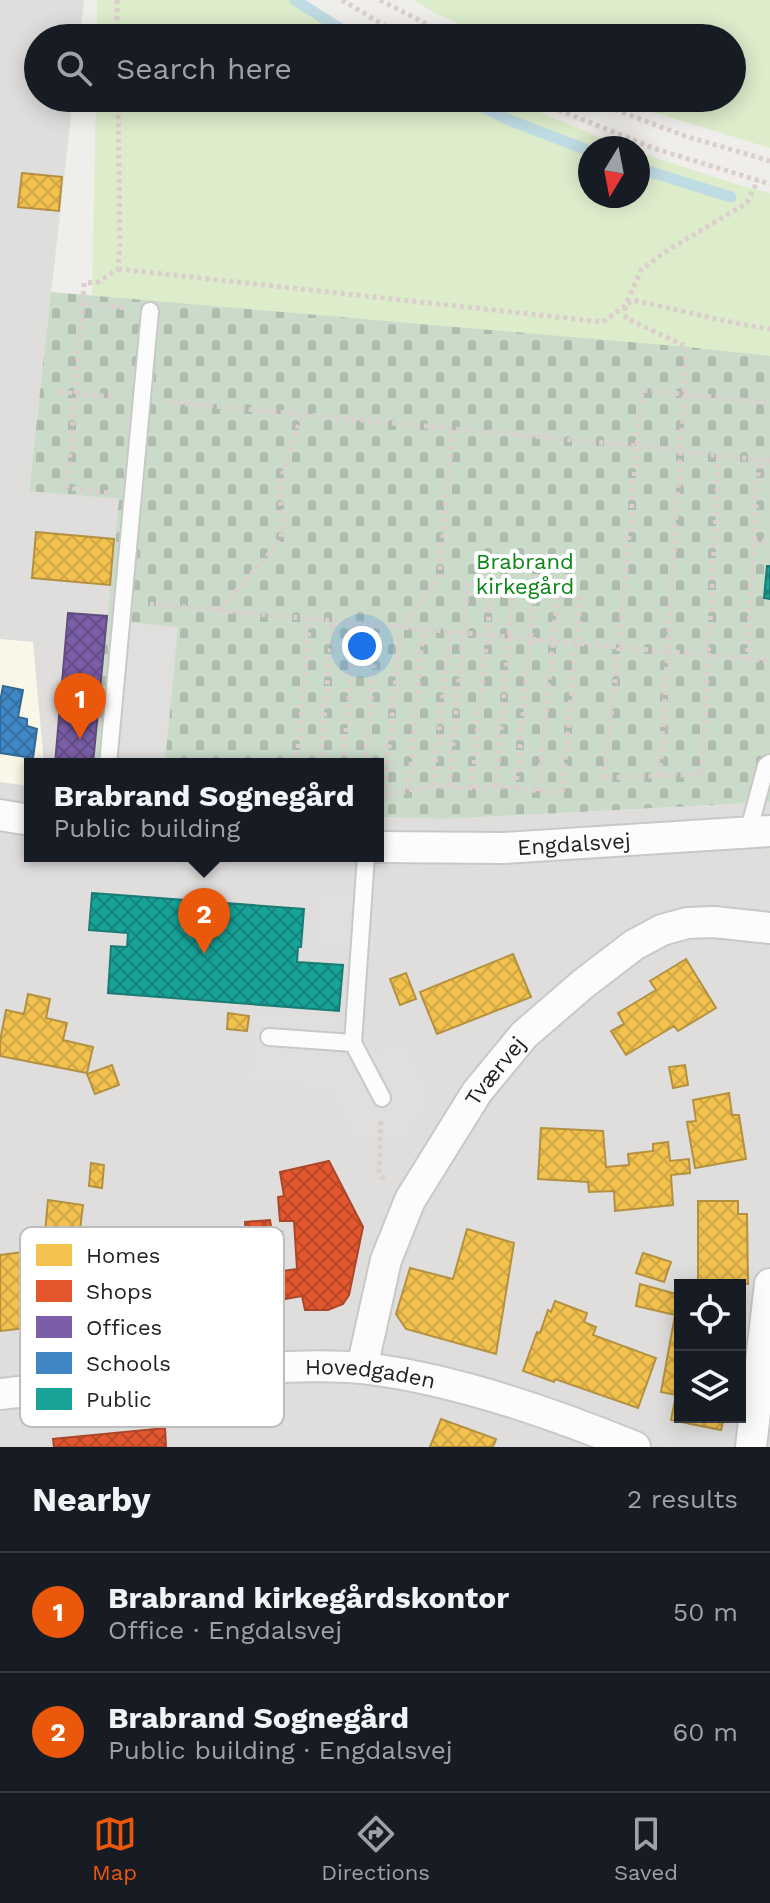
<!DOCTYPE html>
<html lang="en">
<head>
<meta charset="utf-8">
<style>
  body { margin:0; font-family:"Work Sans",sans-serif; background:#20242c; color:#f1f3f6 }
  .controls { position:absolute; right:24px; bottom:24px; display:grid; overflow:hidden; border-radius:0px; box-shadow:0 4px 20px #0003 }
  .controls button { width:72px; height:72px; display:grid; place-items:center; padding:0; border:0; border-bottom:2px solid #363941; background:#171b24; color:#f1f3f6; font:40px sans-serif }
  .compass { position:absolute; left:578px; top:136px; width:72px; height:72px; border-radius:50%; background:#171b24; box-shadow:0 4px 20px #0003; rotate:190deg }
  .you { position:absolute; left:362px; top:646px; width:28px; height:28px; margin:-20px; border:6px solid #fff; border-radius:50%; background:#1a73e8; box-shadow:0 0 0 12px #1a73e833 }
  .badge { display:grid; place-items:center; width:52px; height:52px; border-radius:50%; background:#ea580c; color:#fff; font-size:26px; font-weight:700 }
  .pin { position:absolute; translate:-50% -66px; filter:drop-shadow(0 2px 4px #0008) }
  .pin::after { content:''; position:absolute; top:42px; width:28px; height:24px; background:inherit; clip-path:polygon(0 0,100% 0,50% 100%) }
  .popup { position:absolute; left:24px; top:758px; width:360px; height:104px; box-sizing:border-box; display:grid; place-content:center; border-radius:0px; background:#171b24; filter:drop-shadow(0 2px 6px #0005); font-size:26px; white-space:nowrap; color:#9ea1a6 }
  .popup b { font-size:30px; color:#f1f3f6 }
  .popup::after { content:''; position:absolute; left:50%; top:100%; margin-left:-16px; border:16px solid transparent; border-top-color:#171b24 }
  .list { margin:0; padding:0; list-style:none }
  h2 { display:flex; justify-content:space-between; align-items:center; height:104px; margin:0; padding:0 32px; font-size:34px }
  h2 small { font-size:26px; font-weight:400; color:#9ea1a6 }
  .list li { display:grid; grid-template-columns:52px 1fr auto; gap:24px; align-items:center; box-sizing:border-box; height:120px; padding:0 32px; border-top:2px solid #363941 }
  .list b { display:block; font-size:30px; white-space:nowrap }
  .list p { margin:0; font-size:26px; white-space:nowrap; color:#9ea1a6 }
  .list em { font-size:26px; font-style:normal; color:#9ea1a6 }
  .icon { flex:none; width:44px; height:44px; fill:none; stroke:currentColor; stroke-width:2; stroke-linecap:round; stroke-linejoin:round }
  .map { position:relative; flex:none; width:770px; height:1447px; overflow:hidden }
  .search { position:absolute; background:#171b24; box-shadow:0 4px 20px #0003; left:24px; right:24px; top:24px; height:88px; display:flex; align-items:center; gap:20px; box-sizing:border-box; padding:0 28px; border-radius:44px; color:#9ea1a6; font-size:30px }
  .sheet { height:344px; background:#171b24 }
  nav { display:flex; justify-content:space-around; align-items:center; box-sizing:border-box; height:112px; border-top:2px solid #363941; background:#171b24; font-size:22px; color:#9ea1a6 }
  nav a { display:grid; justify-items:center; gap:4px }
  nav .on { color:#ea580c }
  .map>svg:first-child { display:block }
  .residential { fill:#dfdedc; fill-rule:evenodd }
  .education { fill:#f8f7e8 }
  .grass { fill:#ddeccb }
  .cemetery { fill:url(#cemetery-stones) }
  .parking { fill:#e0dfde }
  .homes { fill:url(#homes-cross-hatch); stroke:#b49141; stroke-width:2 }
  .shops { fill:url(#shops-cross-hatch); stroke:#aa472a; stroke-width:2 }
  .offices { fill:url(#offices-cross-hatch); stroke:#604c7f; stroke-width:2 }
  .schools { fill:url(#schools-cross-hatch); stroke:#366994; stroke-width:2 }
  .public { fill:url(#public-cross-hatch); stroke:#1a7c75; stroke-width:2 }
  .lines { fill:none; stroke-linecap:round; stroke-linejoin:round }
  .stream { stroke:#bfdbe3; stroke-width:11 }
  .lane-casing { stroke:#c9c8c7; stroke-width:20 }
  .street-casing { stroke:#c9c8c7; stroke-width:34 }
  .path { stroke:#dccecd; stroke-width:5; stroke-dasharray:4 4; stroke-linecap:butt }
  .lane { stroke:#fdfcfc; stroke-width:16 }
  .street { stroke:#fdfcfc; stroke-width:30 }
  .labels { text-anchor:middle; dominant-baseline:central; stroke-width:8; stroke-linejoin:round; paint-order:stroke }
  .park-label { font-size:22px; fill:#0c8416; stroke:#fff }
  .street-label { font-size:22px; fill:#222; stroke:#fff }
  .key { fill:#fff; stroke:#bdbdbd; stroke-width:2 }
  .key-label { font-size:22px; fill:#222 }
</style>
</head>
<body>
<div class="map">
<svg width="770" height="1447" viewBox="0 0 770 1447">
  <defs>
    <pattern id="cemetery-stones" width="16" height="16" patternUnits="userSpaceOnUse" patternTransform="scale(2)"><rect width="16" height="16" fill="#cadbca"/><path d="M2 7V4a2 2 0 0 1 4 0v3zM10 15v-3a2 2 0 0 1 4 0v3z" fill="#adbcad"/></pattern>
    <pattern id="homes-cross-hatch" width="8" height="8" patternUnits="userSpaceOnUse" patternTransform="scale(2)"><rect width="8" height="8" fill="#f2c14e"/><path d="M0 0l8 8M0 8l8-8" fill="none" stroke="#cfa644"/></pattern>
    <pattern id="shops-cross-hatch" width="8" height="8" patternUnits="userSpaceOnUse" patternTransform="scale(2)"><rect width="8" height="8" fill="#e4572e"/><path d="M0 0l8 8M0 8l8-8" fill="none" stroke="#b84827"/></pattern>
    <pattern id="offices-cross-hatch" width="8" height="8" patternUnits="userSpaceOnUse" patternTransform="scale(2)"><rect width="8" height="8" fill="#7b5ea7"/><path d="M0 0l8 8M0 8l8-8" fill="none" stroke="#644d88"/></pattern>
    <pattern id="schools-cross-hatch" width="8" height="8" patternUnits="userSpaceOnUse" patternTransform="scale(2)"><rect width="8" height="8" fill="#3f88c5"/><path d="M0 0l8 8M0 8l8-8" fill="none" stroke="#346fa0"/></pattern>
    <pattern id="public-cross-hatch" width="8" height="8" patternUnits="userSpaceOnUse" patternTransform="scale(2)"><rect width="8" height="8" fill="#17a398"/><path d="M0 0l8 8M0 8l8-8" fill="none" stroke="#14847c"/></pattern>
  </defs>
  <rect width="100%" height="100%" fill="#f0eeeb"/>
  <path class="residential" d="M0,0H84L80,38H38V98H73L29,490L119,499L93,764H30V856H378V817L444,819L770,802V1447H0ZM680,1285H740V1417H680Z"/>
  <path class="education" d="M0,639L33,642L44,764H30V786L0,782Z"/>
  <path class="grass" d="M97,0H305L342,29L363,38H97Z
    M414,0H770V148L653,112L623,98H732V38H491L435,13Z
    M96,98H506L625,148H590V196H638V152L736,184L770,193V360L92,296Z"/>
  <path class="cemetery" d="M51,292L687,347L770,356V802L444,819L378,817V764H93L119,499L29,491Z"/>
  <path class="parking" d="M118,621L178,627L165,764H105Z
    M317,891L363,893L360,948L314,944Z
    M254,1009L355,1017L373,1054L404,1038L428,1081L427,1111L403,1143L355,1141L328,1091L247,1081Z"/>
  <path class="homes" d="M22,173L62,177L59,211L18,207Z
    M36,532L114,539L110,585L32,578Z
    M513,954L531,997L437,1034L420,992Z
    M686,959L716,1008L678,1031L674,1026L626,1055L611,1031L624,1024L618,1013L656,990L650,981Z
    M406,973L416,999L400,1005L390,979Z
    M28,994L50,999L46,1018L67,1023L63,1040L93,1047L87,1073L0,1056V1041L6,1010L24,1014Z
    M228,1013L249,1016L247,1031L227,1029Z
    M112,1065L119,1085L95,1094L87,1074Z
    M685,1065L688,1085L673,1088L669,1067Z
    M729,1093L732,1115H739L746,1159L695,1168L687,1122L696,1121L693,1100Z
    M541,1128L603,1131L606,1167L629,1165L628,1154L653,1151V1144L668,1142L670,1161L689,1159L690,1173L671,1175L673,1205L615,1211L614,1191L589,1192L588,1182L538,1179Z
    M91,1163L104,1165L102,1188L89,1186Z
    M48,1200L83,1205L78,1245L72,1247L76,1280L96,1277L93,1250L115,1246V1232L133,1230L137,1273L158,1271L165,1320L81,1331L79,1322L0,1331V1255L53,1248L55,1236L45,1233Z
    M698,1201H738V1214H747L748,1284H741V1293H740V1285L698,1284Z
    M467,1229L514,1243L496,1354L406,1329L396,1314L410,1268L453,1279Z
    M643,1253L671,1262L664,1282L636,1273Z
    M640,1284L680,1295V1417H735L734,1420L724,1417L721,1430L671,1420L676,1395L661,1392L675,1315L636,1306Z
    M555,1301L587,1313L584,1322L596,1327L593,1335L656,1358L638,1408L555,1379L554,1382L523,1371L537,1332L540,1333L548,1310L551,1312Z
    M441,1419L496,1439L493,1447H430Z"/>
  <path class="shops" d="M329,1161L363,1227L349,1295L343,1304L328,1310H305L302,1296L280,1300L277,1311L177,1318L173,1268L187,1266V1254L202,1252L204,1265L226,1264L225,1250L241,1249L244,1263L247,1262L245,1222L270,1220L272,1233L282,1232L284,1259L274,1262L275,1272L297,1269L294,1221H280L278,1197L284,1196L280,1172Z
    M165,1428L166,1447H54L53,1439Z"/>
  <path class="offices" d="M68,613L107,616L93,764H55Z"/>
  <path class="schools" d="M3,686L23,690L18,717L27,719V726L37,729L33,758L0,753V702Z"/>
  <path class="public" d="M767,566H770V599L764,598Z
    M92,893L304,909L301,947H298L297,962L343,965L339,1011L108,993L111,946L127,947L128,933L89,930Z"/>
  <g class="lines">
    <path class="stream" d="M295,0L355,38
      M465,98L509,120L590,151
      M638,168L731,197"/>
    <g class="lane-casing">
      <path id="lane" d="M108,764L150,311
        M748,833L766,766L770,763
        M269,1037L353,1043L382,1098
        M353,1043L366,856"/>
    </g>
    <g class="street-casing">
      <g id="street">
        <path d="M0,815L30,820"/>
        <path id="s1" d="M378,847L504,848L770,831"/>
        <path id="s2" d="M362,1368L386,1260L410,1200L477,1092L524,1035L583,984L634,945L662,930L687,923L714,922L770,928"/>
        <path id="s3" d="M0,1394C72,1386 144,1377 217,1371C265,1368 314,1364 362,1368C451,1378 552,1413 635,1447"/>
        <path d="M751,1447L770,1284"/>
      </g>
    </g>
    <path class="path" d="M117,0V38
      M342,0L405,38
      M380,0L454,38
      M529,98L653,148L770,184
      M585,98L685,136L770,161
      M118,269L603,322L625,306L641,270L665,252L747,203L758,180
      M83,303L84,283L98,282L118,269L120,244L118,98
      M60,392L115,397
      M169,402L637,446L770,461
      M719,456L702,774L604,778L619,648L642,390L770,403
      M108,493L67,488L83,303L125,308
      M754,542L770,541
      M468,583L449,787L472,788L496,786L562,793L581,595
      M150,604L770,661
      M219,610L276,546L281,537L284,522L278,488L302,414
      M747,660L759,460
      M297,764L310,619
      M320,764L333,621
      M343,764L356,623
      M365,764L378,626
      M660,775L687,347L626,318L625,306L633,300C679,310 724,322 770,329
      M433,786L450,632
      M496,786L513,588
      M472,788L492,584
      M516,788L535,591
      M409,790L433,786L449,787
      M538,791L558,591
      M378,795L384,796L409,790L423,630
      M384,796L401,628L439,579L453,428
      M381,1121L379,1171L384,1181"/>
    <use href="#lane" class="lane"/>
    <use href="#street" class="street"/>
  </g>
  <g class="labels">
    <g class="park-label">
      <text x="525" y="561">Brabrand<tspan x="525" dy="25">kirkegård</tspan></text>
    </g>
    <g class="street-label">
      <text stroke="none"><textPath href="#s1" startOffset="196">Engdalsvej</textPath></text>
      <text stroke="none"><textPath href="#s2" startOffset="330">Tværvej</textPath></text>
      <text stroke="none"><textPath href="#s3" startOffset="372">Hovedgaden</textPath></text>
    </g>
  </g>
  <rect x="20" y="1227" width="264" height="200" rx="12" class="key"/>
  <rect x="36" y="1244" width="36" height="22" fill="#f2c14e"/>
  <rect x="36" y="1280" width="36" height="22" fill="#e4572e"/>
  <rect x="36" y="1316" width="36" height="22" fill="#7b5ea7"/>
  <rect x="36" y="1352" width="36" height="22" fill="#3f88c5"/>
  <rect x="36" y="1388" width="36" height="22" fill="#17a398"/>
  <g class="key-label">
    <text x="86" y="1263">Homes</text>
    <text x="86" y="1299">Shops</text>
    <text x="86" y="1335">Offices</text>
    <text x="86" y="1371">Schools</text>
    <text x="86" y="1407">Public</text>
  </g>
</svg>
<div class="controls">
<button><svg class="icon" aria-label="locate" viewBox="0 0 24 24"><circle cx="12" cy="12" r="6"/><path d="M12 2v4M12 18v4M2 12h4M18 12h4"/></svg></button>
<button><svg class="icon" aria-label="layers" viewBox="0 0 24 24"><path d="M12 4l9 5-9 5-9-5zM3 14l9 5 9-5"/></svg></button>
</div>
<svg class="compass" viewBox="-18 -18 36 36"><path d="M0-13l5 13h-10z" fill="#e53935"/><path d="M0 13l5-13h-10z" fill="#9ea1a6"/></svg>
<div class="you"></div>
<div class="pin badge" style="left:80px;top:739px">1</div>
<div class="pin badge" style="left:204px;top:954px">2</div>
<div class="popup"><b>Brabrand Sognegård</b>Public building</div>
<div class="search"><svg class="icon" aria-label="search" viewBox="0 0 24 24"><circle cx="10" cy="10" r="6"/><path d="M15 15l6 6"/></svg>Search here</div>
</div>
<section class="sheet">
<h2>Nearby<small>2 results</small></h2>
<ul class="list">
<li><span class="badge">1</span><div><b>Brabrand kirkegårdskontor</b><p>Office · Engdalsvej</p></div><em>50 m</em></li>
<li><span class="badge">2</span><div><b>Brabrand Sognegård</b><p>Public building · Engdalsvej</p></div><em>60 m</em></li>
</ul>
</section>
<nav>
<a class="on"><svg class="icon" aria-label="map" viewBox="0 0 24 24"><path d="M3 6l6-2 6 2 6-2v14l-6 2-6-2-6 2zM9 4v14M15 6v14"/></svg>Map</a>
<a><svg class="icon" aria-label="directions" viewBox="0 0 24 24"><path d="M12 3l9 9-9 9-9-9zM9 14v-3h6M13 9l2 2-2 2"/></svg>Directions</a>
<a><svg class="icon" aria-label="saved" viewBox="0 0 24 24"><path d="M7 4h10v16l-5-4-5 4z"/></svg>Saved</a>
</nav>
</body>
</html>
